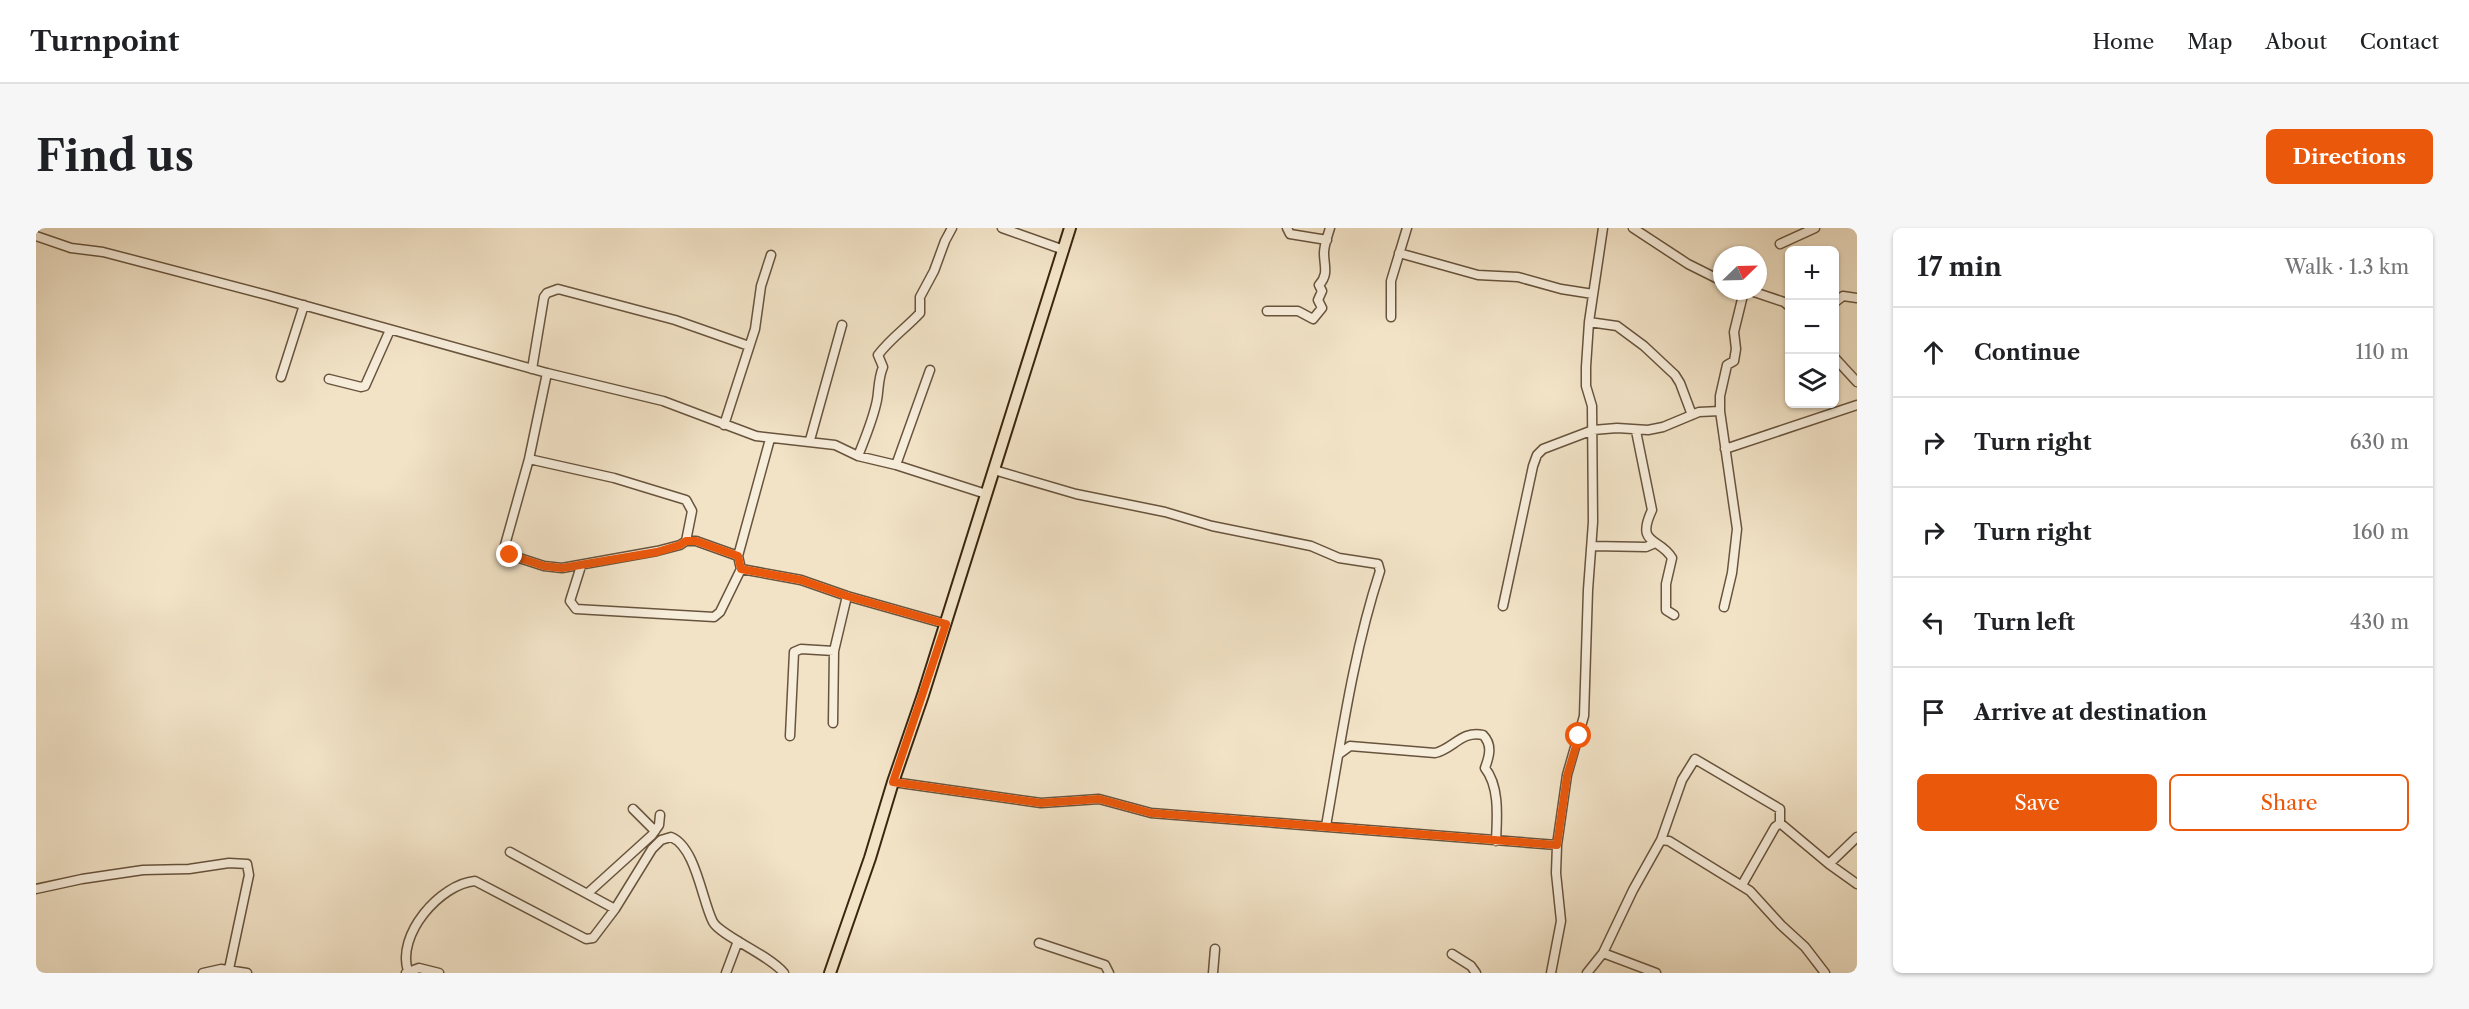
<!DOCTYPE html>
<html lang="en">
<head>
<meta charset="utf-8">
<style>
  body { margin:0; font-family:"Libre Caslon Text",serif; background:#f6f6f6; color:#202124 }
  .controls { position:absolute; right:18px; top:18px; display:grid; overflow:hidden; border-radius:9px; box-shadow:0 2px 4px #0004 }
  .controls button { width:54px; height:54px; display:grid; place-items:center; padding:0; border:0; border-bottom:2px solid #e0e0e0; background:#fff; color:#202124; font:30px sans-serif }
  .compass { position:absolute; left:1677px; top:18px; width:54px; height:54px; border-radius:50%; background:#fff; box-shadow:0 2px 4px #0004; rotate:67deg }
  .stop { position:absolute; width:18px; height:18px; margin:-14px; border:4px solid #ea580c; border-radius:50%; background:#fff }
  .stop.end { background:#ea580c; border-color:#fff; box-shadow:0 2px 6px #0008 }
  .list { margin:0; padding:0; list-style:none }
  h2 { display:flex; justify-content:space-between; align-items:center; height:78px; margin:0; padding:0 24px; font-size:26px }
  h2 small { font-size:20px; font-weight:400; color:#757577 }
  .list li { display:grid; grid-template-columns:39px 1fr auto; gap:18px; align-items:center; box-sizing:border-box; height:90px; padding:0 24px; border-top:2px solid #e0e0e0 }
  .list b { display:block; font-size:22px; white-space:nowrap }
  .list em { font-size:20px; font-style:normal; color:#757577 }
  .actions { display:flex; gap:12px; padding:18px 24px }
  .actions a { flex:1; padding:14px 0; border:2px solid #ea580c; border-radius:9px; text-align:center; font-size:21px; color:#ea580c }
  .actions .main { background:#ea580c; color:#fff }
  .icon { flex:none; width:33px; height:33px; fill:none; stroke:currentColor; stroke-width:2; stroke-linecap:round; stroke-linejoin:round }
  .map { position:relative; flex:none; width:1821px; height:745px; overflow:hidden; border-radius:9px }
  header { display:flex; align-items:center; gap:36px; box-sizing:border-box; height:84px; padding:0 30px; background:#fff; border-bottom:2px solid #e0e0e0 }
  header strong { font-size:28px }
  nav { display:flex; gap:33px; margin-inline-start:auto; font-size:21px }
  .intro { display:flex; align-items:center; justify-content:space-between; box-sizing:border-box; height:144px; padding:0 36px }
  h1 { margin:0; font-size:42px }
  .button { padding:15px 27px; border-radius:9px; background:#ea580c; color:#fff; font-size:21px; font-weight:700 }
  main { display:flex; gap:36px; padding:0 36px }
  aside { flex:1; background:#fff; border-radius:9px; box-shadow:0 2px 4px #0004 }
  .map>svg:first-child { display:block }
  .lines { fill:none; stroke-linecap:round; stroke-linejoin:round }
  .minor-casing { stroke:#68543d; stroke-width:11 }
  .major-casing { stroke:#3a250f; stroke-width:14 }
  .minor { stroke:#f7eddb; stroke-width:8 }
  .major { stroke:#f2e3c7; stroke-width:10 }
  .route { stroke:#ea580c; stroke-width:8 }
</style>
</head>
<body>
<header>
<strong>Turnpoint</strong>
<nav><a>Home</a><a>Map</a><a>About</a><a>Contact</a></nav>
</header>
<div class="intro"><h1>Find us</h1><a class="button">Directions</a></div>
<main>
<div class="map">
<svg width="1821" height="745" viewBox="0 0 1821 745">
  <rect width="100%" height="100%" fill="#f2e3c7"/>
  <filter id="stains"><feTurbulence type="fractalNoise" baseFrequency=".00333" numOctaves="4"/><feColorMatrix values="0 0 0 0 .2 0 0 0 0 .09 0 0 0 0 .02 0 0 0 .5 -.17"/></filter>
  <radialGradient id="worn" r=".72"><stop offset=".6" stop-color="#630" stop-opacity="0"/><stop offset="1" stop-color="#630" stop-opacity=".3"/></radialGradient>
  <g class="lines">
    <g class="minor-casing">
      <path id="minor" d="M966,0L1028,22
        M1251,0L1254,6L1291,12
        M1597,0L1652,36L1686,53
        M0,8L35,20L67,24L231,67L511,145L627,173L720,208L799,217L822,228L860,237L950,266
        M1744,16L1779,0
        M1363,25L1442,47L1482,49L1525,61L1557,66
        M1715,63L1748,74L1754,79
        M1798,75L1807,68L1821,70
        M1231,83H1262L1277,91L1286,80L1282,72L1286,63L1283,57C1293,46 1288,38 1288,25C1288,17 1292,7 1294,0
        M1355,89V53L1371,0
        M1553,94L1581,98L1608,118L1639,147L1644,155L1656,187
        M1798,129L1821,154
        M496,141L508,69L511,65L522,61L639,92L713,118
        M511,145L493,231L469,317L474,327L508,338L526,340L621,323L644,317L650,313H660L702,328L705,341L765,352L811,368L910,396
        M245,149L268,77
        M293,151L325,159L329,158L354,102
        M688,197L719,101L725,58L735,27
        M1600,203L1616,282C1599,318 1624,309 1636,330L1630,356V382L1638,387
        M774,212L806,97
        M1689,221L1821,177
        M822,228C829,210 837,192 841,172C843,161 842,151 847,139L842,127C854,111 870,100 884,85V69L898,43L909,13L916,0
        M493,231L578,250L650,272L656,283L650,313
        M860,237L894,142
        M958,242L1040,266L1129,284L1176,298L1275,318L1303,330L1342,336L1344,343C1317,425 1305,513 1290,598
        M1556,318L1610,319L1617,316
        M702,328L734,211
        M545,338L534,373L540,381L678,389L684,384L705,341
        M1467,378L1497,238L1501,227L1507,221L1557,202L1581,200L1612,202L1627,199L1663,184L1684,183
        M1688,379L1696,345L1701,301L1684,183V168L1691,137L1698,133L1700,121L1698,104L1708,63
        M797,495L798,423L811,368
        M754,508L758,424L765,421L798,423
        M1303,526L1314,518L1399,525C1417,521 1426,502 1447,507C1457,517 1453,529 1449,540C1464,559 1461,590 1460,613
        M857,554L1005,575L1063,571L1115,585L1521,617
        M597,581L619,603
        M1744,595L1793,636L1821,656
        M1625,612L1646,552L1659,531L1744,581V595L1739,599L1706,657
        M474,624L579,681
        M1793,636L1821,609
        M0,661L46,651L107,642L153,641L193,635L211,636L213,647L193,741
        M552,665L616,607L623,597L624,587
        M1003,715L1069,737L1073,745
        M1567,725L1620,745
        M1416,726L1435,738L1440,745
        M372,743C360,707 404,656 439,653L550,711L557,710L579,681L616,621L625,612L635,609C660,619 666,673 677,694C685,708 732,726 748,745
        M167,745L185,741L211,745
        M370,745L383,740L403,745
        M690,745L702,713
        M1177,745L1179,721
        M1515,745L1525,693L1520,645L1521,617L1531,547L1548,488L1552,362L1557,294L1556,178L1550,158V139L1553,94L1567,0
        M1551,745L1567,725L1597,662L1625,612L1633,613L1714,663L1745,697L1769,719L1789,745"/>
    </g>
    <g class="major-casing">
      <path id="major" d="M794,745L834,630L857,554L887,467L1034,0"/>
    </g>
    <use href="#minor" class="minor"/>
    <use href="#major" class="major"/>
  </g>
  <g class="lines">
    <path class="route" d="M474,327L508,338L526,340L621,324L644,317L650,313H660L702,328L705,341L765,352L811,368L910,396L857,554L1005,575L1063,571L1115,585L1521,617L1531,548L1543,508"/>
  </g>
  <rect width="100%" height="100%" filter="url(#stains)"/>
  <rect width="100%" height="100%" fill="url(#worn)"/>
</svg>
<div class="controls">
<button>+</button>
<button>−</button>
<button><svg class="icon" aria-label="layers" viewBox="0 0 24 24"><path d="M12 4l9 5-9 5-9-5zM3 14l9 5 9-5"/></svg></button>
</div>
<svg class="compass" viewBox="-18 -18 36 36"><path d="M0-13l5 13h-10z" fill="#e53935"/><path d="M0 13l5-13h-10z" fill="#757577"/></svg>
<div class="stop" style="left:1543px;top:508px"></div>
<div class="stop end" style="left:474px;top:327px"></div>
</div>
<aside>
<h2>17 min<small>Walk · 1.3 km</small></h2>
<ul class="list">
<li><svg class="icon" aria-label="ahead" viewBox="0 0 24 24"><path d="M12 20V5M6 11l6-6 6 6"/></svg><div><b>Continue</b></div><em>110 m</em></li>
<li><svg class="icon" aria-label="right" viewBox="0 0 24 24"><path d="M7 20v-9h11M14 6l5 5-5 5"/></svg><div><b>Turn right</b></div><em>630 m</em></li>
<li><svg class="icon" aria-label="right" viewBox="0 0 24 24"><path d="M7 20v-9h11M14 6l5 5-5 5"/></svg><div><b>Turn right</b></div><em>160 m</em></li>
<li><svg class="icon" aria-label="left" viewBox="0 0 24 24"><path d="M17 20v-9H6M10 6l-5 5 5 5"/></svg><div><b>Turn left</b></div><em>430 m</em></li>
<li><svg class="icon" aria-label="arrive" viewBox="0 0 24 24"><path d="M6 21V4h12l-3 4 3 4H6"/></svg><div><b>Arrive at destination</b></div></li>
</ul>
<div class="actions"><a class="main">Save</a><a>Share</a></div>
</aside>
</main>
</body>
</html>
